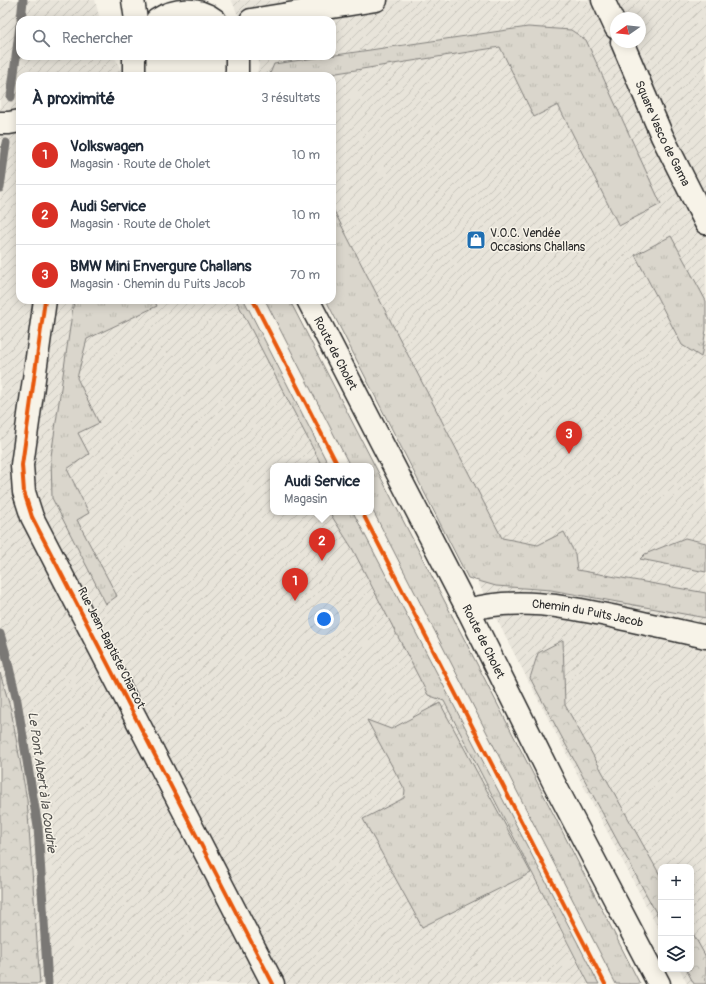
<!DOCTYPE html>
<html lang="fr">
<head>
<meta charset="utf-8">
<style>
  body { margin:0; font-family:Pangolin,sans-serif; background:#f6f6f7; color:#1f2937 }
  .controls { position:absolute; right:12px; bottom:12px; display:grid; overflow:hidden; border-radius:8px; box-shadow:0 2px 10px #0003 }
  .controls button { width:36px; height:36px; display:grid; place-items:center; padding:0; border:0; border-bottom:1px solid #e0e1e3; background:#fff; color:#1f2937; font:20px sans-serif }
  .compass { position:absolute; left:610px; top:12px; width:36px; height:36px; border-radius:50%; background:#fff; box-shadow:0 2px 10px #0003; rotate:256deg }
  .you { position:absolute; left:324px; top:619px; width:14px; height:14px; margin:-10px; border:3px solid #fff; border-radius:50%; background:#1a73e8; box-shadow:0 0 0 6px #1a73e833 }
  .badge { display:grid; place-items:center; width:26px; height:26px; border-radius:50%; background:#d93025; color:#fff; font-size:13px; font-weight:700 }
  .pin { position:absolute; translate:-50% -33px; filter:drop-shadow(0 1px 2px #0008) }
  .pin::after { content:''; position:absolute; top:21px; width:14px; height:12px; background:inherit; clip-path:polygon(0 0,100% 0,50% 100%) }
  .popup { position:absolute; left:270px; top:463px; width:104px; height:52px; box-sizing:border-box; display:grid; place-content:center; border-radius:8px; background:#fff; filter:drop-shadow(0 1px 3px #0005); font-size:13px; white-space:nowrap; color:#747a83 }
  .popup b { font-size:15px; color:#1f2937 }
  .popup::after { content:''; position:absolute; left:50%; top:100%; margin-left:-8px; border:8px solid transparent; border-top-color:#fff }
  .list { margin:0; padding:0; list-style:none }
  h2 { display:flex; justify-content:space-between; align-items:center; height:52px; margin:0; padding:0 16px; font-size:17px }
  h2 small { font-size:13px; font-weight:400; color:#747a83 }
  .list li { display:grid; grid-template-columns:26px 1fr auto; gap:12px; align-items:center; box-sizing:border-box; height:60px; padding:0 16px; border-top:1px solid #e0e1e3 }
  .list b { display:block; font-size:15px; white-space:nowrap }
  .list p { margin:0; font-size:13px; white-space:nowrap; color:#747a83 }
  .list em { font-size:13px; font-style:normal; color:#747a83 }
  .icon { flex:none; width:22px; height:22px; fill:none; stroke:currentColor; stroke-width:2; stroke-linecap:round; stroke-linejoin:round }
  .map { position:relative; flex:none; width:706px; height:984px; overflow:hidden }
  .search { position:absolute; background:#fff; box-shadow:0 2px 10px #0003; left:16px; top:16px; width:320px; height:44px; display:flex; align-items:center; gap:10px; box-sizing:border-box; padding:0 14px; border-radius:12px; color:#747a83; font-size:15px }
  .panel { position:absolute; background:#fff; box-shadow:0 2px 10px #0003; left:16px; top:72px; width:320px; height:232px; border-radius:12px }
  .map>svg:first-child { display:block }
  .industrial { fill:url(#industrial-furrows); fill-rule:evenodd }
  .grass { fill:url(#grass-tufts); stroke:#82807c }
  .forest { fill:url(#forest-crowns); stroke:#82807c }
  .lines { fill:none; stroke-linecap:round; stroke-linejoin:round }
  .stream { stroke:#7a7874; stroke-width:9 }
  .minor-casing { stroke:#2b2b2b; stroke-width:25 }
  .major-casing { stroke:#2b2b2b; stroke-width:25 }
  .minor { stroke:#f7f3e8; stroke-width:22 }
  .major { stroke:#f7f3e8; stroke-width:22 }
  .cycleway-casing { stroke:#f7f3e8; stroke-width:6 }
  .cycleway { stroke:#e8590c; stroke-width:4 }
  .labels { text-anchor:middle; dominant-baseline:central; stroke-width:3; stroke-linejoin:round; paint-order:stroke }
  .street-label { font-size:12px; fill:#2b2b2b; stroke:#f7f3e8 }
  .poi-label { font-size:12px; fill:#2b2b2b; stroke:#f7f3e8; text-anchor:start }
  .water-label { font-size:13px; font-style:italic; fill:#53524f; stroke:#f7f3e8 }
</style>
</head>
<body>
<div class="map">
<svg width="706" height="984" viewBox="0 0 706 984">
  <defs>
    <pattern id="industrial-furrows" width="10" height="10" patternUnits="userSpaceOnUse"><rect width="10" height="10" fill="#e8e4da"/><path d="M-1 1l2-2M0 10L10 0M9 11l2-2" fill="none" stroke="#c7c4bb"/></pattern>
    <pattern id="grass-tufts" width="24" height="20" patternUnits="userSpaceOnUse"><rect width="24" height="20" fill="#dad6cc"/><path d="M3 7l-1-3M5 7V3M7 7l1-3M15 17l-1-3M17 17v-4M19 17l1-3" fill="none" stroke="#bbb8af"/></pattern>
    <pattern id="forest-crowns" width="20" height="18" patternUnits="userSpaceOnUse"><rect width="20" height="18" fill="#dad6cc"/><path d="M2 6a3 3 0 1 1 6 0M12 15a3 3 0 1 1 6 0" fill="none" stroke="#bbb8af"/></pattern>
  </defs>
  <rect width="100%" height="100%" fill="#f7f3e8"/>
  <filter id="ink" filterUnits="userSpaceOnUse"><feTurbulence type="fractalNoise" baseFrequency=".025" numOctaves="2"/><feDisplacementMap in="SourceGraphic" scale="8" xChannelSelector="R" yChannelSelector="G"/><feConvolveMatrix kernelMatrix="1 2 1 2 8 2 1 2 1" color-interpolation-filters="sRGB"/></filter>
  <g filter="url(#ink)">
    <path class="industrial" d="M0,0H95L100,20H20V56H114L124,76H20V300H239L323,466H273V512H347L588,984H38L0,703Z
      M230,0H706V984H687L680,969H691V867H661V934L517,659L332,297V76H256L259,65L255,56H332V20H240L232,1ZM616,18H640V42H616Z"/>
    <path class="grass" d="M528,27L571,30L586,40L661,204L619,226L558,105L534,117L500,47L318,76H269L274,64Z
      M332,207L502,538L538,545L564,532L575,554L577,570L706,593V618L551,590L496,586L468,578L326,300H332Z
      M671,236L706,301V330L701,357L682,345L635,255Z
      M74,300H154L157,306L87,339L77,378L99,423L78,433L89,454L67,469L89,513L77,520L117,596L106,604L52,498L51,456Z
      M236,300H244L329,466H322Z
      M265,300H289L291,303L477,664L640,984H616L371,507V466H350Z
      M335,512H353L599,984H589L444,701L428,695L352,548L331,515Z
      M685,538L706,543V572L640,559L645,554Z
      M440,703L531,873L422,927L363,819L404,798L405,790L367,720L391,729Z"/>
    <path class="forest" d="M563,640L565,705L661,877V922L530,678L538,653Z
      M0,673L11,710L27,800L40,984H0Z
      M691,930L706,957V984H694L686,969H691Z"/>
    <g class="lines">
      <path class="stream" d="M21,20L23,0
        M11,97L20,25
        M0,188L6,143
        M0,634L5,651L17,701L38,827L48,984"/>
      <g class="minor-casing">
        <g id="minor">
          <path d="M603,0L616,28"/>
          <path d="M251,20L376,0"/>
          <path id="s1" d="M622,42L662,136L706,223"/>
          <path d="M0,123H9L20,121"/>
          <path d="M45,300L22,465L24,492L32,517L273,984"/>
          <path id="s2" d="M468,610C517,596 568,607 616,617C646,624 676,630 706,637"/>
        </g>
      </g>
      <g class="major-casing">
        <g id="major">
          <path d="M133,0L136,20"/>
          <path d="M157,20C174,8 198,7 215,20"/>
          <path d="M134,56V71L135,76"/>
          <path d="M236,76L237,72V56"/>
          <path id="s3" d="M308,300L468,610L554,783L659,984"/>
        </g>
      </g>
      <use href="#minor" class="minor"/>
      <use href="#major" class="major"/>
      <g class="cycleway-casing">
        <path id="cycleway" d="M45,300L22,465L24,492L32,517L273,984
          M253,300L338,466
          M362,512L605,984"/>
      </g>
      <use href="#cycleway" class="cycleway"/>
    </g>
  </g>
  <defs>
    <g id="shop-square" transform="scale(1)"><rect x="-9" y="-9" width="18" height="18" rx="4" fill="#1f6fb2" stroke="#f7f3e8"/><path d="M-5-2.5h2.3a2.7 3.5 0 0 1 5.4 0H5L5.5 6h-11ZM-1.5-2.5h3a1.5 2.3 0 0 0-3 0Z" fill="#fff"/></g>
  </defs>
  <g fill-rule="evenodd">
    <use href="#shop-square" x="476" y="240"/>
  </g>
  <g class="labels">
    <g class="street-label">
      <text stroke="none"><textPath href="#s1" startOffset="100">Square Vasco de Gama</textPath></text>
      <text stroke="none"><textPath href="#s3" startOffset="60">Route de Cholet</textPath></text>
      <text stroke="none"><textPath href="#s2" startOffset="121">Chemin du Puits Jacob</textPath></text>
      <text stroke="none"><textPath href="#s3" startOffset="384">Route de Cholet</textPath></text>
      <text transform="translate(111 648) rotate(63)">Rue Jean-Baptiste Charcot</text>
    </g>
    <g class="poi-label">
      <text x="490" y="233">V.O.C. Vendée<tspan x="490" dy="14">Occasions Challans</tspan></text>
    </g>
    <g class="water-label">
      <text transform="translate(42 782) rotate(82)">Le Pont Abert à la Coudrie</text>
    </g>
  </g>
</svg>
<div class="controls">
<button>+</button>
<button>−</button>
<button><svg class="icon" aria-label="layers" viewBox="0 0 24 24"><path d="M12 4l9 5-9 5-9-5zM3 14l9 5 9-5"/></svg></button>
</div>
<svg class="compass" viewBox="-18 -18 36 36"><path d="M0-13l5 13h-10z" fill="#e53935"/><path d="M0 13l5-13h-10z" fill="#747a83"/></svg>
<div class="you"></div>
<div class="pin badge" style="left:295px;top:601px">1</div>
<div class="pin badge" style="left:322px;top:561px">2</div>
<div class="popup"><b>Audi Service</b>Magasin</div>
<div class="pin badge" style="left:569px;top:454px">3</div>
<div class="search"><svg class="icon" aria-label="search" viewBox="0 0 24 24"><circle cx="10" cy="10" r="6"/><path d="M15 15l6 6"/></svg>Rechercher</div>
<section class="panel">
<h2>À proximité<small>3 résultats</small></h2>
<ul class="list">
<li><span class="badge">1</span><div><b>Volkswagen</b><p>Magasin · Route de Cholet</p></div><em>10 m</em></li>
<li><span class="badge">2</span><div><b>Audi Service</b><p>Magasin · Route de Cholet</p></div><em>10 m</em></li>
<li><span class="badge">3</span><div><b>BMW Mini Envergure Challans</b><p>Magasin · Chemin du Puits Jacob</p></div><em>70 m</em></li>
</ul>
</section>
</div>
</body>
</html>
